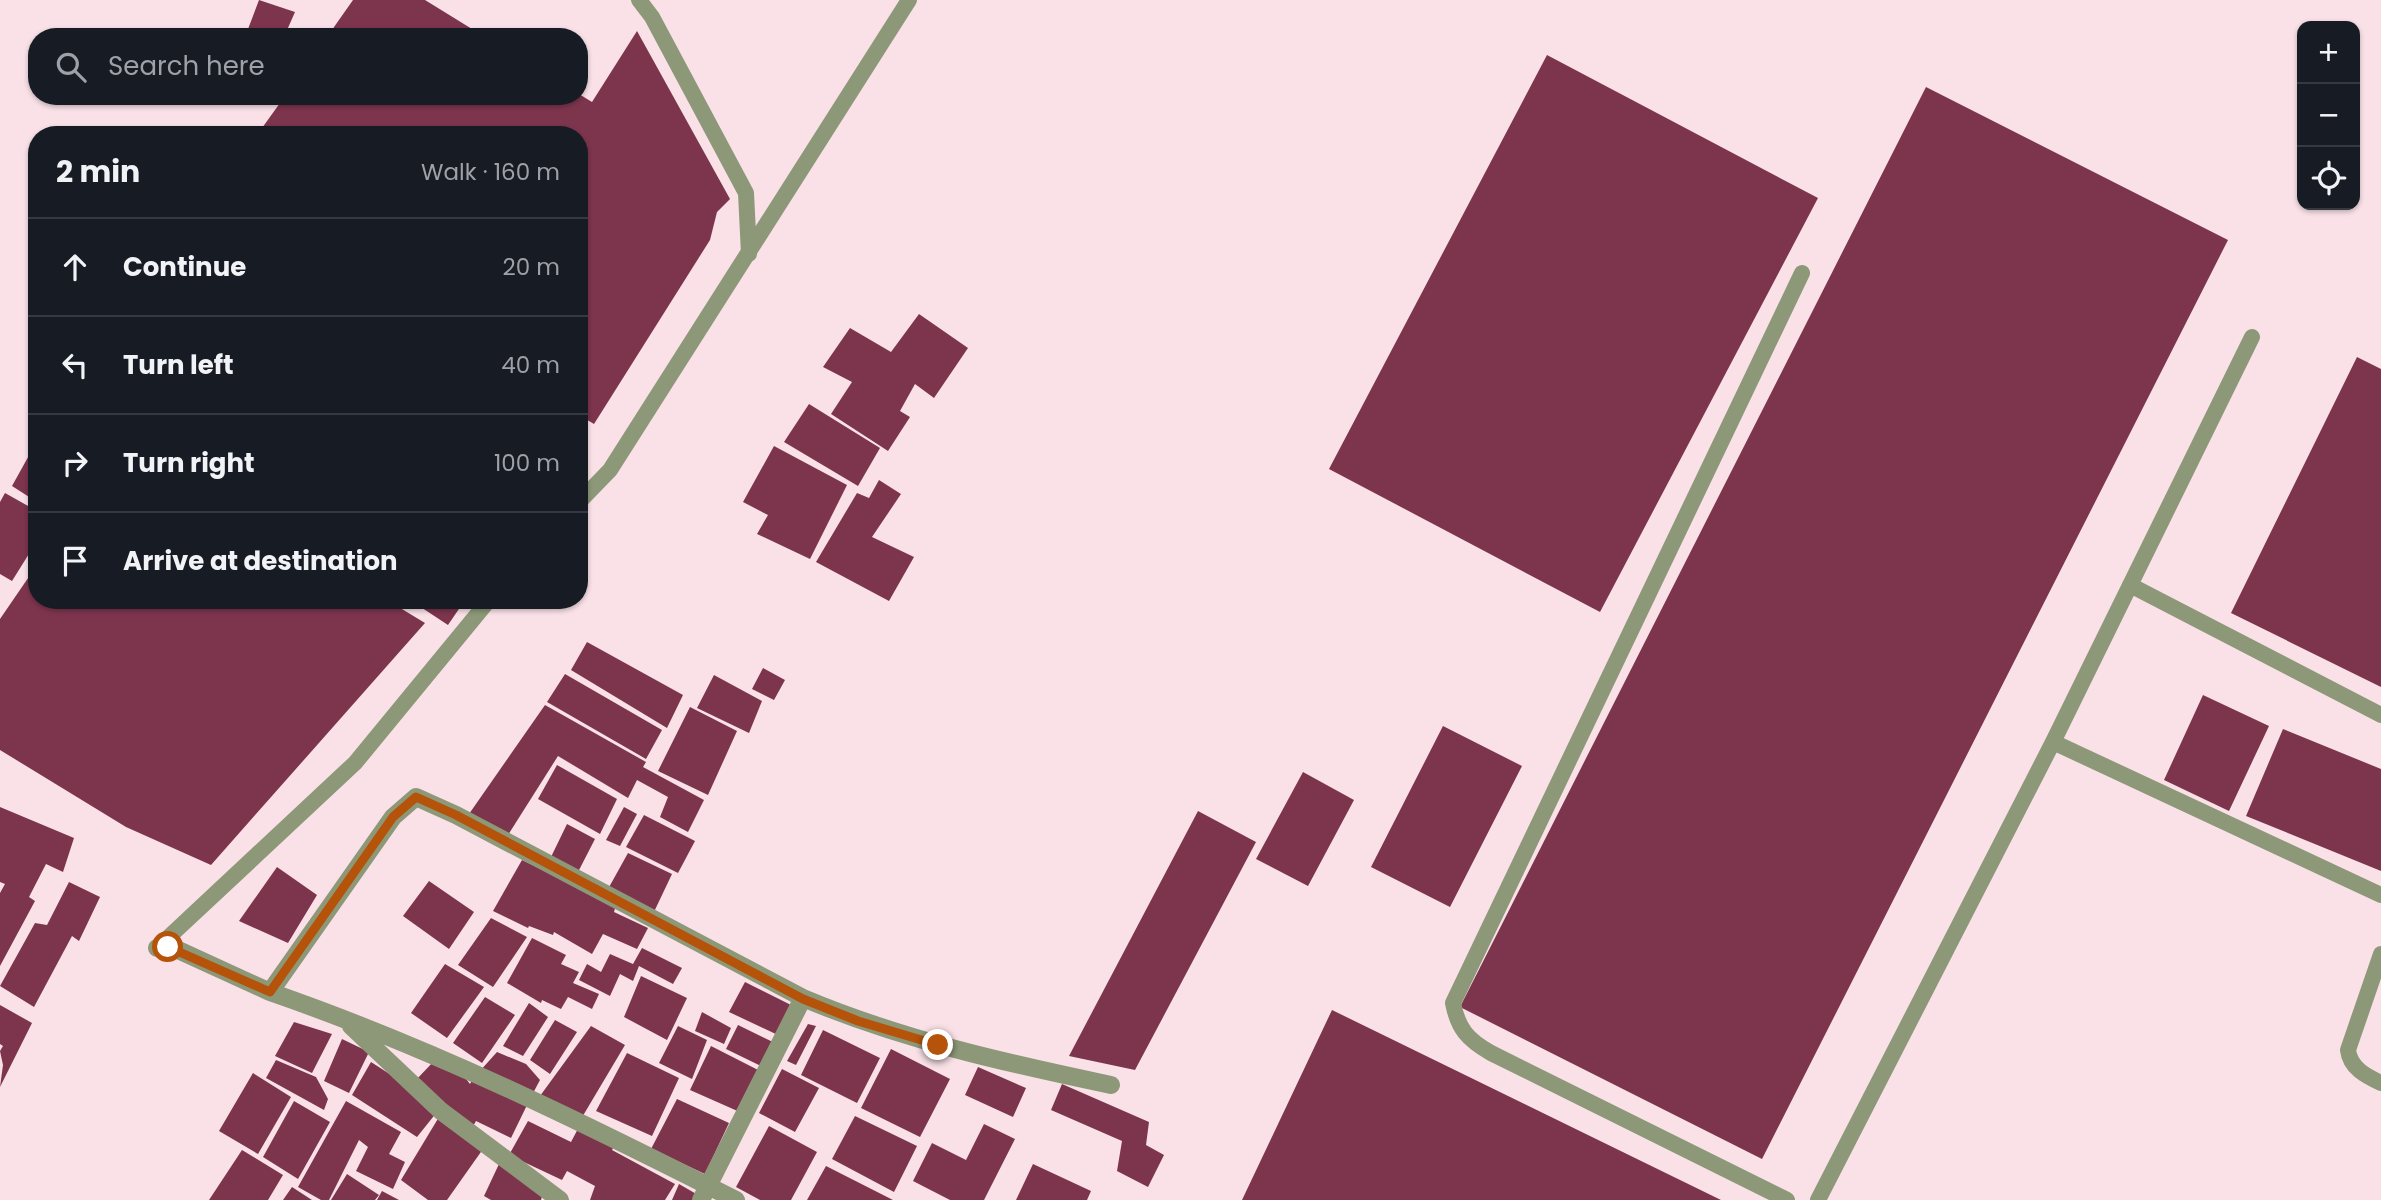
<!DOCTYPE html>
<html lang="en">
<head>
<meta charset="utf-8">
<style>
  body { margin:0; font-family:Poppins,sans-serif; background:#20242c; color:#f1f3f6 }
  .controls { position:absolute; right:21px; top:21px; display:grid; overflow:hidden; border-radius:14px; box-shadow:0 2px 5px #0004 }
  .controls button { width:63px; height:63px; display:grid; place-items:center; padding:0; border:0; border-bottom:2px solid #363941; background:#171b24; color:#f1f3f6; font:35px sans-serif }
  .stop { position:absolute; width:21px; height:21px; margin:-16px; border:5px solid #b45309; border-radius:50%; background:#fff }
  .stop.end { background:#b45309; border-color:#fff; box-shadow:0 2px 7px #0008 }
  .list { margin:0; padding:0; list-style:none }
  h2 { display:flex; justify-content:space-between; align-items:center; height:91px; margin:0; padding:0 28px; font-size:30px }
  h2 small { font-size:23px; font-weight:400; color:#9ea1a6 }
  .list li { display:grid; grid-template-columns:46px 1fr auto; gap:21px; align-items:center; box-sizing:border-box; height:98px; padding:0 28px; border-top:2px solid #363941 }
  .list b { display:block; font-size:26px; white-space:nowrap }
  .list em { font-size:23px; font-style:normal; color:#9ea1a6 }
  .icon { flex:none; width:38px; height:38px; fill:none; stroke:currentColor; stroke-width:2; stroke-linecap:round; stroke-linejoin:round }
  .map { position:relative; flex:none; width:2381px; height:1200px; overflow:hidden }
  .search { position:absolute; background:#171b24; box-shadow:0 2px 5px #0004; left:28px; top:28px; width:560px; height:77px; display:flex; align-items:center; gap:18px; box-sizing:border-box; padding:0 24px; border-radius:28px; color:#9ea1a6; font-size:26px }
  .panel { position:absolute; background:#171b24; box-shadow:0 2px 5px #0004; left:28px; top:126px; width:560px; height:483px; border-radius:28px }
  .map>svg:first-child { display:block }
  .building { fill:#7d354d }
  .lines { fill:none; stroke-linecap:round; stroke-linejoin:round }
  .service { stroke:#8d9878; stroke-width:16 }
  .minor { stroke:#8d9878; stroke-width:18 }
  .route { stroke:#b45309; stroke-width:9 }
</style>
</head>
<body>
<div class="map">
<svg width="2381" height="1200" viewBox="0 0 2381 1200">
  <rect width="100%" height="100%" fill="#f9e1e7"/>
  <path class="building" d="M259,0L295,12L284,37H245Z
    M353,0H425L485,37H327Z
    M637,31L730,199L717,212L710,240L594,424L579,415V135H257L285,96L579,94L592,102Z
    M1547,55L1818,198L1600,612L1329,469Z
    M1926,87L2228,240L1762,1159L1460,1007Z
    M919,314L968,348L934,398L915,384L900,411L910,417L888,451L831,414L852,382L823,367L850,328L891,352Z
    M2357,357L2381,369V687L2231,613Z
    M809,404L880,448L858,486L784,442Z
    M37,441V502L12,486Z
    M774,446L847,485L810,559L757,534L768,515L743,502Z
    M879,480L901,494L872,537L914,557L889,601L816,562L857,493L869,498Z
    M5,493L37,511V541L12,581L0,574V502Z
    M37,565V600H387L425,623L211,865L126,827L0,750V619Z
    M410,600H465L448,625Z
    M587,642L683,695L667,728L571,670Z
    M763,668L785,680L774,700L752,689Z
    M565,674L662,730L646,759L547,702Z
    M714,675L762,701L749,733L697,708Z
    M2203,695L2269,726L2229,811L2164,780Z
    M545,705L646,762L643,767L704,800L688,832L660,817L668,797L637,780L628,798L558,756L508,835L469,814Z
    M690,707L737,731L708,795L658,771Z
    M1443,726L1522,766L1450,907L1371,867Z
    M2283,729L2381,769V871L2246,816Z
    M557,765L617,799L600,834L538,799Z
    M1303,772L1354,800L1308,886L1256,859Z
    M0,807L74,838L63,872L46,864L29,897L35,901L0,966V893L5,884L0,882Z
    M624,807L637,814L620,846L606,840Z
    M1198,811L1256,842L1135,1070L1069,1056Z
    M644,815L695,841L678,873L626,847Z
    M567,824L595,839L578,872L551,857Z
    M628,853L672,874L653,914L608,889Z
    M522,860L616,905L614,912L648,928L637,949L603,934L592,954L554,932L553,935L529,926L528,928L493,911Z
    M277,867L317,895L288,943L239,921Z
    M429,881L474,912L449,949L403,916Z
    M69,882L100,897L79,941L72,936L34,1007L0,986L35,923L47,925Z
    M491,918L527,937L493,987L458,965Z
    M532,938L566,955L561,964L579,972L573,983L599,994L592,1009L568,997L561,1009L542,1000L541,1003L507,983Z
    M642,948L682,968L673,984L639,966L633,981L620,974L610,996L579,980L587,964L601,972L610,954L633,964Z
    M445,964L484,987L447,1038L411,1013Z
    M641,976L687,998L667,1040L624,1017Z
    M745,982L795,1007L780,1036L729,1012Z
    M485,997L515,1015L482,1063L453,1043Z
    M529,1003L548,1017L523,1056L503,1046Z
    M0,1005L32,1023L0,1087L3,1065L0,1051L3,1046L0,1044Z
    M1332,1010L1721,1200H1242Z
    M702,1012L731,1028L724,1044L695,1031Z
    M555,1020L577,1032L550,1074L530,1060Z
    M294,1022L332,1034L312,1073L275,1056Z
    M808,1024L816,1026L796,1065L787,1061Z
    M738,1025L777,1044L765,1068L726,1049Z
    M591,1026L625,1045L581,1119L540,1096Z
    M678,1026L707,1040L692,1079L659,1063Z
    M823,1030L880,1058L857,1103L801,1075Z
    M342,1039L369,1052L349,1093L324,1081Z
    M711,1046L762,1072L742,1113L690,1090Z
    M891,1049L950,1079L920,1137L861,1108Z
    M497,1052L526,1064L540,1080L532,1095L479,1072Z
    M627,1053L679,1078L652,1136L596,1111Z
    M276,1060L316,1077L328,1099L324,1110L266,1078Z
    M434,1061L460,1071L470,1084L474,1077L529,1101L511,1138L476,1121L472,1128L416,1080Z
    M371,1062L416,1091L437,1112L417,1137L352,1095Z
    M978,1067L1026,1088L1013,1117L965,1095Z
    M782,1069L819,1088L795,1132L759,1113Z
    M253,1073L291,1097L258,1154L219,1131Z
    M1062,1084L1149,1122L1146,1145L1164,1155L1148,1187L1117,1171L1122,1141L1051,1110Z
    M677,1099L729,1123L705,1174L651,1149Z
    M294,1101L330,1122L298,1179L263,1157Z
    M346,1101L401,1132L389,1154L405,1162L393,1189L356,1171L368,1147L359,1140L329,1200H321L298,1187Z
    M855,1116L917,1146L894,1192L832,1159Z
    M439,1117L483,1149L447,1200H428L401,1180Z
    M528,1121L571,1142L580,1125L616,1142L612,1150L675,1184L665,1200H590L595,1186L567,1171L562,1180L509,1155Z
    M984,1124L1015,1139L984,1200H950L913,1181L932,1143L966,1160Z
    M769,1126L817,1152L791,1200H760L736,1187Z
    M242,1150L283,1175L268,1200H209Z
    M499,1164L543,1193L541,1200H491L484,1196Z
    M1033,1164L1091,1191L1087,1200H1016Z
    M826,1166L893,1200H807Z
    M347,1174L379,1195L375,1200H331Z
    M679,1184L698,1195L695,1200H672Z
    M292,1187L312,1200H283Z
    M382,1191L399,1200H377Z"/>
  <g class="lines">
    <path class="service" d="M639,0L652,17L746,193L749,254
      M579,502L610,470L909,0
      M2130,585L2381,715
      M2053,742L2381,895
      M157,948L355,763L489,600
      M2381,954L2348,1050C2350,1068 2366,1076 2381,1083
      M1787,1200L1491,1053C1468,1040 1458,1029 1453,1003L1802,273
      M1818,1200L2053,742L2252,337"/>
    <path class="minor" d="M157,948L176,949L270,992L393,817L416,797L456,815L803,998C903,1040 1006,1063 1111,1085
      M270,992C432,1048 584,1123 736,1200
      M351,1026L441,1111L560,1200
      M701,1200L803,998"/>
  </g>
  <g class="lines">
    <path class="route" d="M168,947L270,992L393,817L416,797L456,815L803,999L858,1021L938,1045"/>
  </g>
</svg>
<div class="controls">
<button>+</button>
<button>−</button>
<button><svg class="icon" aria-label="locate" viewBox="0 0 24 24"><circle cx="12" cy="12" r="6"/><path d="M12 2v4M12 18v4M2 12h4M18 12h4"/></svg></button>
</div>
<div class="stop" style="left:168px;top:947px"></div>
<div class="stop end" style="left:938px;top:1045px"></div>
<div class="search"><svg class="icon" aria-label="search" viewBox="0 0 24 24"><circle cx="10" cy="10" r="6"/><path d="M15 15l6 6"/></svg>Search here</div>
<section class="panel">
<h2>2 min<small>Walk · 160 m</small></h2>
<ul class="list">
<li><svg class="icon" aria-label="ahead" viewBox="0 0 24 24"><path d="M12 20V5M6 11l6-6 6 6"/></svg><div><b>Continue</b></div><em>20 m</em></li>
<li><svg class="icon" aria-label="left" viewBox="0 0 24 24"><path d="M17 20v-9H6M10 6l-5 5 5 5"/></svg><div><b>Turn left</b></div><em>40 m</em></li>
<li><svg class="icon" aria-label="right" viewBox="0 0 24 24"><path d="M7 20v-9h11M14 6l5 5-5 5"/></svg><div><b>Turn right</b></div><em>100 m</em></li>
<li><svg class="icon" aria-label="arrive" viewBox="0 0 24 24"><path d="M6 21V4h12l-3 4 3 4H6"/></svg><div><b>Arrive at destination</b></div></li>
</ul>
</section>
</div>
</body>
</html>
